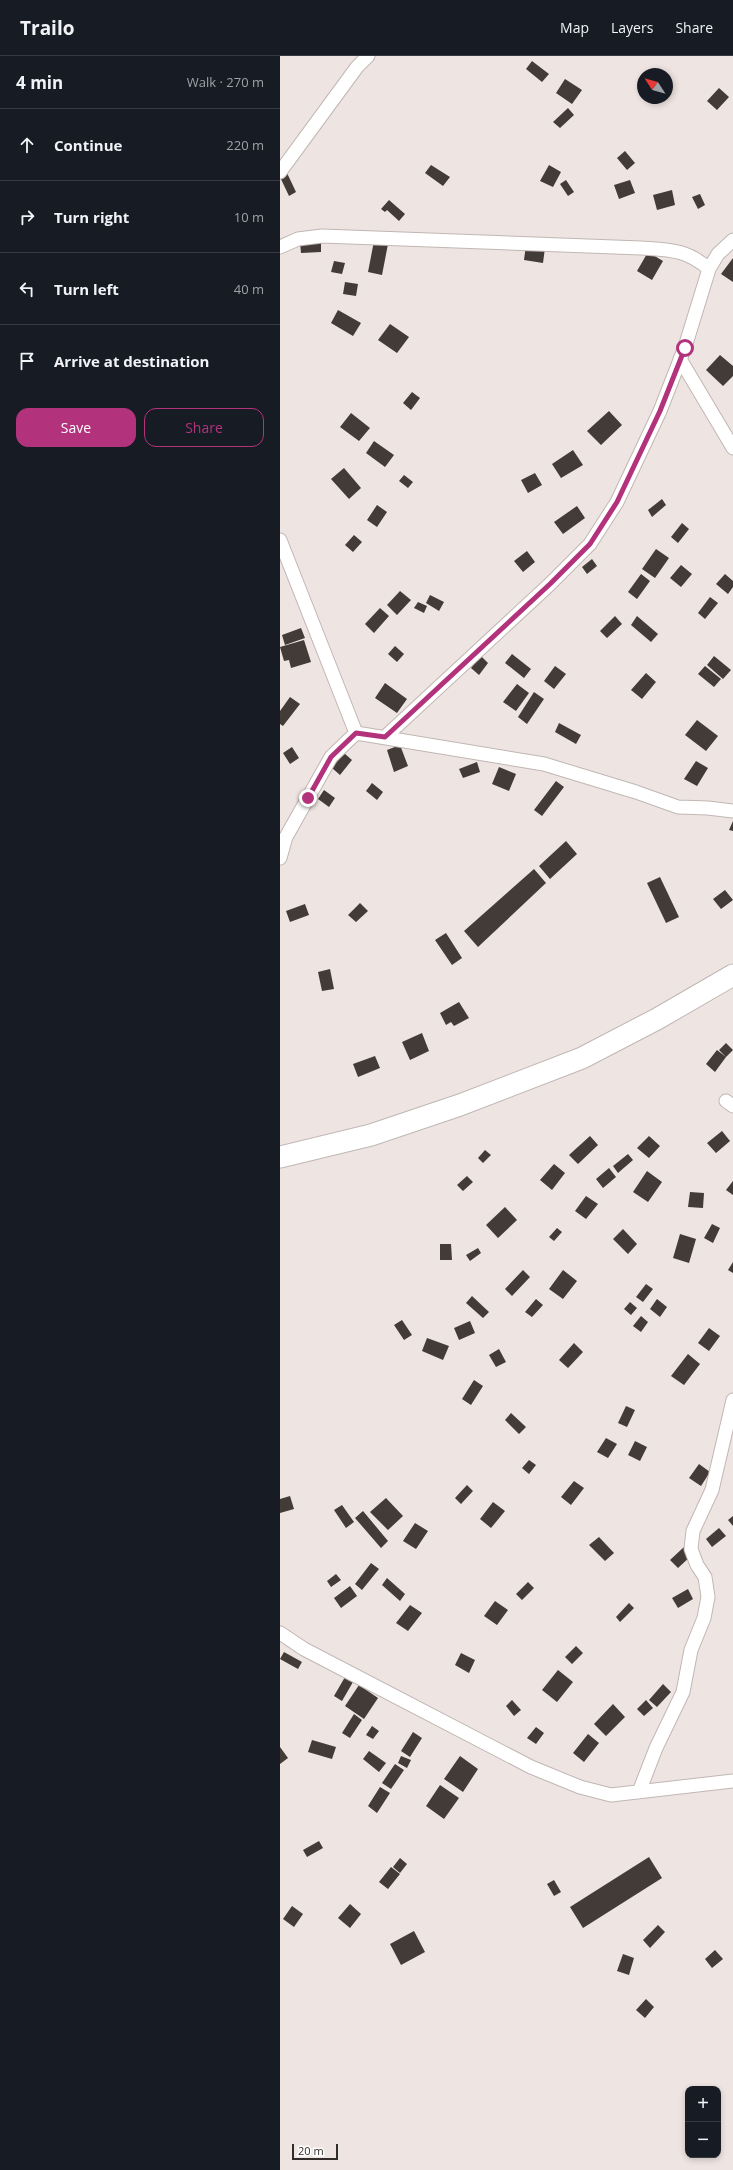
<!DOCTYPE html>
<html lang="en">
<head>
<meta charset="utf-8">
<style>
  body { margin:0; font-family:"Open Sans",sans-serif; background:#242831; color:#f1f3f6 }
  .controls { position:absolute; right:12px; bottom:12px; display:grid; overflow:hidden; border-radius:8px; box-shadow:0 2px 6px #0003 }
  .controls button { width:36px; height:36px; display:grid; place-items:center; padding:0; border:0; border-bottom:1px solid #363941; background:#171b24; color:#f1f3f6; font:20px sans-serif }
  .compass { position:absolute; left:357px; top:12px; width:36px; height:36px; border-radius:50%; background:#171b24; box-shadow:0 2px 6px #0003; rotate:306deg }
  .scale { position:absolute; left:12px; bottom:10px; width:46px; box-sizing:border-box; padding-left:4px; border:2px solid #2f2c2a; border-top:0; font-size:11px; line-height:14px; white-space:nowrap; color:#2f2c2a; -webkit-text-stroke:3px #fff; paint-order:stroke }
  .stop { position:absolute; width:12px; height:12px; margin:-9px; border:3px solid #b3327c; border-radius:50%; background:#fff }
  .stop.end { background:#b3327c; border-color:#fff; box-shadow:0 1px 4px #0008 }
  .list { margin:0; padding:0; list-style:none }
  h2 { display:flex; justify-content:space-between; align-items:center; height:52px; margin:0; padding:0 16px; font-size:17px }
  h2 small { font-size:13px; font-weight:400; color:#9ea1a6 }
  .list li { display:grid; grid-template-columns:26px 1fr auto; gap:12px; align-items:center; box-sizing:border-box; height:72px; padding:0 16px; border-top:1px solid #363941 }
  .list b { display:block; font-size:15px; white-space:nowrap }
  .list em { font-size:13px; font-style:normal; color:#9ea1a6 }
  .actions { display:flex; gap:8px; padding:12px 16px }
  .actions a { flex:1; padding:9px 0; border:1px solid #b3327c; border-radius:12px; text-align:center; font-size:14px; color:#b3327c }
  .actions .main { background:#b3327c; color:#fff }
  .icon { flex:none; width:22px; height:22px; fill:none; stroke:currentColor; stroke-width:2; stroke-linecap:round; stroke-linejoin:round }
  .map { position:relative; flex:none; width:453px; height:2114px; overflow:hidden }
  header { display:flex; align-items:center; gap:24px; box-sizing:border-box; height:56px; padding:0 20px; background:#171b24; border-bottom:1px solid #363941 }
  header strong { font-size:19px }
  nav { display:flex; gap:22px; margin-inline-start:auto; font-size:14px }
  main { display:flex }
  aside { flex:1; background:#171b24 }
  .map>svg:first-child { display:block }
  .building { fill:#423b38 }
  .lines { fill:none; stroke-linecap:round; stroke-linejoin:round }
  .minor-casing { stroke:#c0b7b4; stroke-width:15 }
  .primary-casing { stroke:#c0b7b4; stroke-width:23 }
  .minor { stroke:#fff; stroke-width:13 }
  .primary { stroke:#fff; stroke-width:21 }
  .route { stroke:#b3327c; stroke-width:5 }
</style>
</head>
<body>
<header>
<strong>Trailo</strong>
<nav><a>Map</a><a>Layers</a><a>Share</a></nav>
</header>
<main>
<aside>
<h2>4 min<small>Walk · 270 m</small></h2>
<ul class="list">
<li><svg class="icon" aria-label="ahead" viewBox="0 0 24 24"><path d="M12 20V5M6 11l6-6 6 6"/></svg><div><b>Continue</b></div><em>220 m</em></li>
<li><svg class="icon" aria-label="right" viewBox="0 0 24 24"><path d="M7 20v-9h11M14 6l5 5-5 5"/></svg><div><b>Turn right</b></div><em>10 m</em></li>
<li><svg class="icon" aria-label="left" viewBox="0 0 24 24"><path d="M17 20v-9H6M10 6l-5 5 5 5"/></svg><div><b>Turn left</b></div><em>40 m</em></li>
<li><svg class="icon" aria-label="arrive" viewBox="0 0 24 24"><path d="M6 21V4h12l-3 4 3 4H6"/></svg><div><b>Arrive at destination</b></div></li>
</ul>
<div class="actions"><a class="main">Save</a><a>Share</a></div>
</aside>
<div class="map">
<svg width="453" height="2114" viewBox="0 0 453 2114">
  <rect width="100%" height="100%" fill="#eee4e1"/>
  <path class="building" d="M252,5L269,18L262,26L246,13Z
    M285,23L302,34L292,48L276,37Z
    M439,32L449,41L437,54L427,45Z
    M288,52L294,59L280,72L273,66Z
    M345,95L355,107L347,114L337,102Z
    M151,109L170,121L163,130L145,117Z
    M269,109L281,116L273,131L260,125Z
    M7,117L16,136L9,140L0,121Z
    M286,124L294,136L288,140L280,128Z
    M350,124L355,137L339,143L334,129Z
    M392,134L395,149L377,154L373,139Z
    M420,138L425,149L418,153L412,141Z
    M109,144L125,158L119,165L107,154L105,156L101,153Z
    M41,185V196L21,197L20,186Z
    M94,185L108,188L102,219L88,216Z
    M246,189L265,192L263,207L244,204Z
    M368,196L383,205L372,224L357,215Z
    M453,202V226L441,218Z
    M54,205L65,207L62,218L51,216Z
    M65,226L78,228L76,240L63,238Z
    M58,254L81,267L73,280L51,267Z
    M110,268L129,281L117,297L98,284Z
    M440,299L453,310V320L443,330L426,314Z
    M132,336L140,342L131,354L123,347Z
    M329,355L342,369L321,389L307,375Z
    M71,357L90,372L79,385L60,371Z
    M94,385L114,399L105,411L86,397Z
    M293,394L303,409L281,422L272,408Z
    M64,412L81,432L69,443L51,423Z
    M255,417L262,429L248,437L241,424Z
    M124,419L133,426L128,432L119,425Z
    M382,443L386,449L372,461L368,454Z
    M97,449L107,456L97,471L87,464Z
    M297,450L305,462L283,478L274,466Z
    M402,467L409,473L398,487L391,481Z
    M74,479L82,486L73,496L65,489Z
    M376,493L389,502L375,522L362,513Z
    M247,495L255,506L243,516L234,505Z
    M312,503L317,510L307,518L302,511Z
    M401,509L412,518L401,531L390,522Z
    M361,518L370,525L357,543L348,536Z
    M445,518L453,525V531L448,538L436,528Z
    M120,535L131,544L117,559L107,549Z
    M150,539L164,546L159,555L146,547Z
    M430,541L438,547L425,563L418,557Z
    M138,546L147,550L144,557L134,552Z
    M100,552L109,560L94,577L85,568Z
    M335,560L342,568L327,582L320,575Z
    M357,560L378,578L371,586L351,569Z
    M21,572L25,582L5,589L2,579Z
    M24,584L31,606L11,612L9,604L4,605L0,591Z
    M115,590L124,598L117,606L108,598Z
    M232,598L251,613L244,622L225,607Z
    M201,600L208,607L199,619L191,612Z
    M434,600L451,614L443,623L427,609Z
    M275,610L286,618L274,633L264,625Z
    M425,610L441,623L434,631L418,618Z
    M366,617L376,626L362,643L351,634Z
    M105,627L127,643L117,657L95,642Z
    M237,628L249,637L236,655L223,646Z
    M254,636L264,643L247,668L238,661Z
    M10,641L20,648L3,670L0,668V655Z
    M417,664L438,680L426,695L405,679Z
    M279,667L301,679L296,688L275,676Z
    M120,689L128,710L114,716L107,694Z
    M12,691L19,702L10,708L3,697Z
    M64,697L72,704L60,719L52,712Z
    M416,705L428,712L417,730L404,723Z
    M197,706L200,716L183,722L179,713Z
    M219,711L236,718L229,735L212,728Z
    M276,725L284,731L262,760L254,754Z
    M92,727L103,736L97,744L86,735Z
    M44,734L55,742L49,751L38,743Z
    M453,765V775L449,774Z
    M286,785L297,798L270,823L259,810Z
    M254,813L266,827L198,891L184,875Z
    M380,821L399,861L386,867L367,827Z
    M445,834L453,844L441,853L433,843Z
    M80,847L88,855L76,866L68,859Z
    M25,848L29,859L10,866L6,855Z
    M166,877L182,902L172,909L155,884Z
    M50,913L54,933L42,935L38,916Z
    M179,946L189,962L174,970L171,966L166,969L160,957Z
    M142,977L149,995L130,1004L122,986Z
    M446,987L453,994L446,1001L439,994Z
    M437,994L446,1001L435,1016L426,1008Z
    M95,1000L100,1012L78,1021L73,1008Z
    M442,1075L450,1085L436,1097L427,1087Z
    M310,1080L318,1089L298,1108L289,1099Z
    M369,1080L380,1090L369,1102L357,1092Z
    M205,1094L211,1099L203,1107L198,1102Z
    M348,1098L353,1104L338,1117L333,1110Z
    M274,1108L285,1117L272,1134L260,1124Z
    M329,1112L336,1121L323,1132L316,1123Z
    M367,1115L382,1126L368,1146L353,1136Z
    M187,1120L193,1126L183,1135L177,1129Z
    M453,1125V1139L446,1134Z
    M410,1136L424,1137L423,1152L408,1151Z
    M306,1140L318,1148L306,1163L295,1155Z
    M225,1151L237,1164L218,1182L206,1169Z
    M432,1168L440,1172L433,1187L424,1182Z
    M277,1172L282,1176L274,1185L269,1181Z
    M343,1173L357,1188L348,1198L333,1183Z
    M400,1178L416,1183L409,1207L393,1202Z
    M160,1188H171L172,1204H160Z
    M198,1192L201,1197L190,1205L186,1199Z
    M453,1206V1217L448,1214Z
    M243,1214L250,1221L232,1240L225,1233Z
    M283,1214L297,1225L283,1243L269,1233Z
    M366,1228L373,1233L363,1246L356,1241Z
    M192,1240L209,1256L203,1262L186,1247Z
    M256,1243L263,1249L252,1261L245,1256Z
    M377,1243L387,1251L380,1261L370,1253Z
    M350,1246L357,1252L351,1259L344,1253Z
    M361,1260L368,1266L361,1276L353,1270Z
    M122,1264L132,1279L124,1284L114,1269Z
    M190,1265L195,1277L179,1284L174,1272Z
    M429,1272L440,1280L429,1295L418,1287Z
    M147,1282L169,1290L163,1304L142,1295Z
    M294,1287L303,1296L288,1312L279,1304Z
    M219,1293L226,1306L216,1311L209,1299Z
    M408,1298L420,1308L404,1329L391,1320Z
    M194,1324L203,1330L191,1349L182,1343Z
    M346,1350L355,1354L347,1371L338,1367Z
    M231,1357L246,1371L239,1378L225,1364Z
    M326,1382L337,1388L328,1402L317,1396Z
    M355,1385L367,1391L360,1405L348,1399Z
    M249,1404L256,1409L249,1418L242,1412Z
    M419,1408L430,1416L421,1430L409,1422Z
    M294,1425L304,1432L291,1449L281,1441Z
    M187,1429L193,1435L181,1448L175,1442Z
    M10,1440L14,1453L0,1457V1443Z
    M106,1442L123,1460L108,1474L90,1456Z
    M213,1446L225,1455L211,1472L200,1463Z
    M62,1449L74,1466L66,1472L54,1454Z
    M83,1455L108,1485L101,1492L75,1462Z
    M453,1460V1470L448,1464Z
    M135,1467L148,1475L136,1493L123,1485Z
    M439,1472L446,1480L432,1491L426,1483Z
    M319,1481L334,1497L325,1505L309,1489Z
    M404,1491L412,1499L398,1512L390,1504Z
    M91,1507L99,1513L82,1534L75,1528Z
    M56,1518L61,1524L51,1531L47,1525Z
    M107,1522L125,1538L120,1545L102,1529Z
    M248,1526L254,1532L242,1544L236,1538Z
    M70,1530L77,1540L61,1552L54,1542Z
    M408,1533L413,1543L398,1552L392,1542Z
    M215,1545L228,1554L217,1569L204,1560Z
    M349,1547L354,1552L340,1566L336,1561Z
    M130,1549L142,1557L128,1575L116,1567Z
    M296,1590L303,1597L292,1608L285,1601Z
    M4,1596L22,1606L18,1613L0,1603Z
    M181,1597L195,1604L189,1617L175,1609Z
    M278,1614L293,1626L277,1646L262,1634Z
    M65,1621L73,1626L62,1645L54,1640Z
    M383,1628L391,1636L377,1651L369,1644Z
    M79,1629L98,1642L84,1663L65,1650Z
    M232,1644L241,1654L234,1660L226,1650Z
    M366,1644L373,1652L364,1660L357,1653Z
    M333,1648L345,1661L326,1680L314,1668Z
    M74,1658L82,1664L70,1682L62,1677Z
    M92,1670L99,1675L93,1683L86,1679Z
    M256,1671L264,1677L256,1688L247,1682Z
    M133,1676L142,1682L130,1701L121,1695Z
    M308,1678L319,1687L304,1706L293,1697Z
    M32,1684L56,1691L52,1703L28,1696Z
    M0,1691L8,1702L0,1708Z
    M89,1695L106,1707L99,1716L83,1703Z
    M121,1700L131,1704L127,1712L118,1707Z
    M180,1700L198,1713L183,1736L164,1723Z
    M115,1708L124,1714L111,1733L102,1727Z
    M160,1729L179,1742L164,1763L146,1750Z
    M100,1731L110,1737L97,1757L88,1750Z
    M39,1785L43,1792L27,1801L23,1794Z
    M369,1801L382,1822L303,1872L290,1851Z
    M120,1802L127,1808L120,1817L113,1811Z
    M111,1811L120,1818L108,1833L99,1826Z
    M274,1824L281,1836L274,1840L267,1828Z
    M70,1848L81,1858L70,1872L58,1862Z
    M12,1850L23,1858L14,1871L3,1863Z
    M378,1869L385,1876L370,1892L363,1884Z
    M134,1875L145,1896L121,1909L110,1888Z
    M435,1894L443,1903L432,1912L425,1903Z
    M343,1898L354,1902L349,1919L337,1915Z
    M366,1943L374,1951L365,1962L356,1954Z"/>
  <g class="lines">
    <g class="minor-casing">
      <path id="minor" d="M0,116L77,11L88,0
        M0,191L18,183L42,180L361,192C389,194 406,193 429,213
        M400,303L453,392
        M0,484L76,677L264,708L356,736L398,751L428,752L453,755
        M105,681L270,528L310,488L337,446L380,355L405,291L429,213L438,198L453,184
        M0,802L6,781L51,701L76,677
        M446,1045L453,1050
        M0,1577L24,1593L251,1711L300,1731L331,1739L453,1725
        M359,1736L376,1692L403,1636L411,1594L424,1562L428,1541L425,1521L417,1509L411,1493L413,1475L432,1434L453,1344"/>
    </g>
    <g class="primary-casing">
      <path id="primary" d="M0,1101L91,1079L180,1049L302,1002L377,963L453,919"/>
    </g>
    <use href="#minor" class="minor"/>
    <use href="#primary" class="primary"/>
  </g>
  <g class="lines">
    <path class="route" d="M28,742L51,701L76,677L105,681L270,528L310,488L337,446L380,355L405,292"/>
  </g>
</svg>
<div class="controls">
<button>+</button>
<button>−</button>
</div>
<svg class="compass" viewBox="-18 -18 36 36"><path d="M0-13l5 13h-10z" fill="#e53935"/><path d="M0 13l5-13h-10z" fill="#9ea1a6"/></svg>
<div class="scale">20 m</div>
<div class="stop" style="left:405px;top:292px"></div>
<div class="stop end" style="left:28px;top:742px"></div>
</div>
</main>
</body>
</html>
